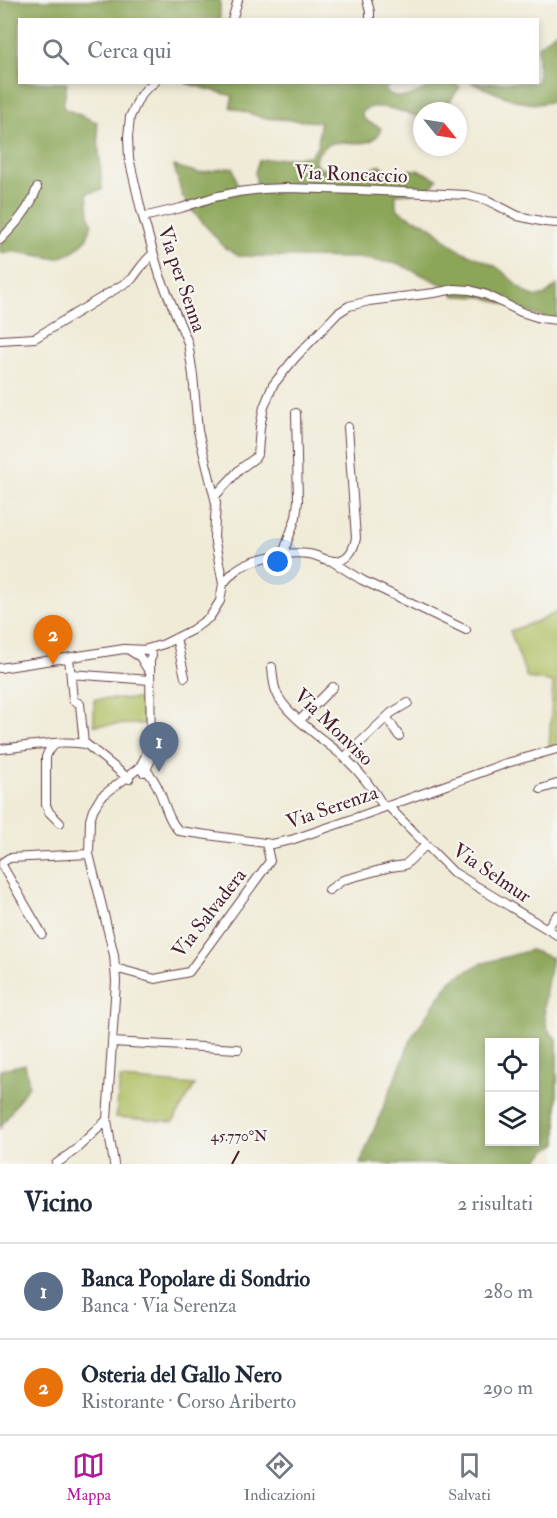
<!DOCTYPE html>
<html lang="it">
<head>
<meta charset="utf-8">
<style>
  body { margin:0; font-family:"IM FELL Double Pica",serif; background:#f2f2f3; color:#1f2937 }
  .controls { position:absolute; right:18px; bottom:18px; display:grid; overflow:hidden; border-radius:0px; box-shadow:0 3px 9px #0003 }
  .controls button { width:54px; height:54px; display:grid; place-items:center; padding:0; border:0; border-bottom:2px solid #e0e1e3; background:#fff; color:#1f2937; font:30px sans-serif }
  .compass { position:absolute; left:413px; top:102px; width:54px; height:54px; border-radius:50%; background:#fff; box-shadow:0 3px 9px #0003; rotate:120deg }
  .you { position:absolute; left:278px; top:562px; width:21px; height:21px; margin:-15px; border:4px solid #fff; border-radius:50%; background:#1a73e8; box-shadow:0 0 0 9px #1a73e833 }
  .badge { display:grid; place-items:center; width:39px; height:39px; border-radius:50%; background:#b5179e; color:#fff; font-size:20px; font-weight:700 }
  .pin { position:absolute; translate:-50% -50px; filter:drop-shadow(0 2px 3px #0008) }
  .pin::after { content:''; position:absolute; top:32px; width:21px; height:18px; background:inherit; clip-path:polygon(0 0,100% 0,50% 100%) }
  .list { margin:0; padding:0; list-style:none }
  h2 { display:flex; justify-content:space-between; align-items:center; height:78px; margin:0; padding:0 24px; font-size:26px }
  h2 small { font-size:20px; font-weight:400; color:#747a83 }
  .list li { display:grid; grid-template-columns:39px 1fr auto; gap:18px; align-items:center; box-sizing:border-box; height:96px; padding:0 24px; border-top:2px solid #e0e1e3 }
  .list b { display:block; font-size:22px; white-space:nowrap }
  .list p { margin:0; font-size:20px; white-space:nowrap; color:#747a83 }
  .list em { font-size:20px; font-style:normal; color:#747a83 }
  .icon { flex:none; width:33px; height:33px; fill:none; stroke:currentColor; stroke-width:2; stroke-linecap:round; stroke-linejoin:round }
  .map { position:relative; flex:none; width:557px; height:1164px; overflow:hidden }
  .search { position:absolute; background:#fff; box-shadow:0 3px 9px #0003; left:18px; right:18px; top:18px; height:66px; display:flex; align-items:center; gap:15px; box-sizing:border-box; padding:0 21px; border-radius:0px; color:#747a83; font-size:22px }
  .sheet { height:270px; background:#fff }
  nav { display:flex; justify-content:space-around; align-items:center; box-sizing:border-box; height:84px; border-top:2px solid #e0e1e3; background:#fff; font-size:16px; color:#747a83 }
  nav a { display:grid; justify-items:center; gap:3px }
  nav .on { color:#b5179e }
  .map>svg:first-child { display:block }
  .green { fill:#afbf62; stroke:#7c6f46; stroke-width:1.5 }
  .forest { fill:#8ba658; stroke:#6a6242; stroke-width:1.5; fill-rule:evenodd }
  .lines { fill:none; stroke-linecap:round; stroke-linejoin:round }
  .minor-casing { stroke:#633e45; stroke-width:10 }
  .minor { stroke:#fff; stroke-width:8 }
  .ticks { fill:none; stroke:#4a1f2b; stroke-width:2 }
  .labels { text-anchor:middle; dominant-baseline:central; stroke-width:4.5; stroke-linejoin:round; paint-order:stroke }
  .street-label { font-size:20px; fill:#4a1f2b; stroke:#f6f6f2 }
  .ticks-label { font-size:15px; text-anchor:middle; fill:#4a1f2b; stroke:#f6f6f2; stroke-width:4.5; stroke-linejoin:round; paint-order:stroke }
</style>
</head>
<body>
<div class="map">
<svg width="557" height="1164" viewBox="0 0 557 1164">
  <rect width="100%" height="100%" fill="#f6f6f2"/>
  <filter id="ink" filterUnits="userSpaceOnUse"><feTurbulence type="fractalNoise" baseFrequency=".0167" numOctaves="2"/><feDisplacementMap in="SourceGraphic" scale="12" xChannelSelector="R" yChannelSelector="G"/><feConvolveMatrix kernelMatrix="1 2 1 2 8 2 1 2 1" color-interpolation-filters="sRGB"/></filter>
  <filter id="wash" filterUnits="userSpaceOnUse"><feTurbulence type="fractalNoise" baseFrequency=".008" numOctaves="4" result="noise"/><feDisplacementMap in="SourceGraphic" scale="24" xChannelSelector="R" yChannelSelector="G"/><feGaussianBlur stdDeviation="1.35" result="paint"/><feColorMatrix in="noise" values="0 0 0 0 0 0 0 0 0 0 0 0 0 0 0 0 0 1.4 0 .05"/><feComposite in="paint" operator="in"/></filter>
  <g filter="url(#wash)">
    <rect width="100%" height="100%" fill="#f0ebd7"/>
    <path class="green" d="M557,612V746L549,748L553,682L527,678L510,631L541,620Z
      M94,699H145L144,724L94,725Z
      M120,1079L195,1085L173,1122L116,1117Z"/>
    <path class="forest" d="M0,0H220V19L20,20V82L67,83L63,108L97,122L102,190L87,193L89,214L92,224L86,240L71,253L59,258H53L16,252L0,253Z
      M557,31V99C528,113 498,92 471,83L538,82V46Z
      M185,83H392L385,89V92C410,105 414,90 435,85C442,83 448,83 455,83L460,87L449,102L440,111H422V118C411,114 385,105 373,107C370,107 367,109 363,110L362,117L368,122L381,128C372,159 334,127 318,154C316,156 315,159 315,162C316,172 355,175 364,173C370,171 374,167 381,165C388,170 392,177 400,179C401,177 406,172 407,171C415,166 430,175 437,179C430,194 411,192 396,194V207C404,217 417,219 428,225C438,231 446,241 456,248C469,256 485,259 498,268C510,276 520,292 534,296C545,299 549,291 557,285V322L484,297L455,296L448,287L399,264L357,258L239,256L225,248L189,207L182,195L174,166L199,173L233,167L238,187L257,188L255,172L259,160L310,156L318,146L320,122L263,118L230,107L233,96Z
      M531,950L552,958C549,978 538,1014 550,1033C552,1035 555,1037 557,1039V1143L547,1150L533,1164H360L413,1035L451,980L480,964ZM490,1042H534V1142H490Z
      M25,1064L29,1085L0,1128V1070Z"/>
  </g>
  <g filter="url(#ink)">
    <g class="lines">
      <g class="minor-casing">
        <path id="minor" d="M367,0L370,12V20
          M232,20L238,0
          M143,217L181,208L214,197L238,192L263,189L286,188L358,190L467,195L487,200L518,216L545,222L557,223
          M0,240C15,225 30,209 37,188
          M0,340L35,338L132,279C139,270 144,261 153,254
          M215,496L240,469L255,458L258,453L260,427L264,407L273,385L294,359L338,313L349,306L369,301L434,293L455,289L470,290L487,295L521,312L540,318L557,320
          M283,554L296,517L298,501L296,413
          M330,560L362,580L466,630
          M223,584C227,579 231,574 236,570C252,558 289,551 309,554C318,555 327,562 336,561C348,560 354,549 356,538L348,427
          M176,638L185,677
          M147,649L164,644L192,630L210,617L220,601L223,584L214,537L216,503L198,431L193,375L188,343L160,276L141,210L129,158L128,137L130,117L140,96L147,88L155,82
          M129,650L140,657L148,670
          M69,658L73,700L80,704L84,744
          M272,667C273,675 273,684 276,691C283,714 328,742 346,759C361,773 373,789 384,807
          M0,668L124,649L149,650L152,656L150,660L151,759L146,770L143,772
          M71,674L150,680
          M387,718L399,736
          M300,720L333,687
          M55,744L48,752L46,757V805L49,812L60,823
          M0,749C27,747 60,739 86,744L129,779
          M345,757L391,713L408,703
          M146,770C164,788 163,815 179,831L272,844L291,840L344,822L507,763L557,749
          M541,789L557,784
          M388,806L453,872L557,935
          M329,890L343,880L391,867L405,865L426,845
          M547,928L557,915
          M42,934L3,867V862L9,858L89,854
          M115,968L155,979L189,972L270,861L266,843
          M112,1042L238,1049
          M56,1164L75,1150L107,1120
          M114,1164L107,1120L116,982L114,955L89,854L90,820L93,810L101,797L140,767L146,755L150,738"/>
      </g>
      <use href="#minor" class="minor"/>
    </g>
  </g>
  <path class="ticks" d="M232,1164L239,1151"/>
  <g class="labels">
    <g class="street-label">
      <text transform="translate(351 174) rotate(2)">Via Roncaccio</text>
      <text transform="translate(182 279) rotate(71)">Via per Senna</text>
      <text transform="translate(334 727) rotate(44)">Via Monviso</text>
      <text transform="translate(332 807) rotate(-19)">Via Serenza</text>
      <text transform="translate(492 873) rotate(34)">Via Selmur</text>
      <text transform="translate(209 913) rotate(-52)">Via Salvadera</text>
    </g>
  </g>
  <g class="ticks-label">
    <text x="239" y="1141">45.770°N</text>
  </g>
</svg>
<div class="controls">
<button><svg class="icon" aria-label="locate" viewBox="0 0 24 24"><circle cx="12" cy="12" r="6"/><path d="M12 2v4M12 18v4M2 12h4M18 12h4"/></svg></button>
<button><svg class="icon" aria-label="layers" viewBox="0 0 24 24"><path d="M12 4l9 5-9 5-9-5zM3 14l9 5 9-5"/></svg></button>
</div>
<svg class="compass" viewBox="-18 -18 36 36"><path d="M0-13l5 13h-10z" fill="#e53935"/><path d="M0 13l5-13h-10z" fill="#747a83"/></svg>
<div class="you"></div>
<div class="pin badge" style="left:159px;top:772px;background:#5c6f8a">1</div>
<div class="pin badge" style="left:53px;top:665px;background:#e8710a">2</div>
<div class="search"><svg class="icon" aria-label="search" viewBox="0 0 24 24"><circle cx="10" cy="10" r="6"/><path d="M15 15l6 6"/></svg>Cerca qui</div>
</div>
<section class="sheet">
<h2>Vicino<small>2 risultati</small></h2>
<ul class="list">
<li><span class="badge" style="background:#5c6f8a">1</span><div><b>Banca Popolare di Sondrio</b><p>Banca · Via Serenza</p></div><em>280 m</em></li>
<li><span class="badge" style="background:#e8710a">2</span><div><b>Osteria del Gallo Nero</b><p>Ristorante · Corso Ariberto</p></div><em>290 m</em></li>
</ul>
</section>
<nav>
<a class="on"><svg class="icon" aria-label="map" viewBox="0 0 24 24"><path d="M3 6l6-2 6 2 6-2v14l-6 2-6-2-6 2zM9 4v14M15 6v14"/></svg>Mappa</a>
<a><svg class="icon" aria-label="directions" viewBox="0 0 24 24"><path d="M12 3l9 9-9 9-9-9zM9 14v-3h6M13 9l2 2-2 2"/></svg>Indicazioni</a>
<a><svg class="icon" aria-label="saved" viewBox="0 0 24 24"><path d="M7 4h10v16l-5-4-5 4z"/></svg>Salvati</a>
</nav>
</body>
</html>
